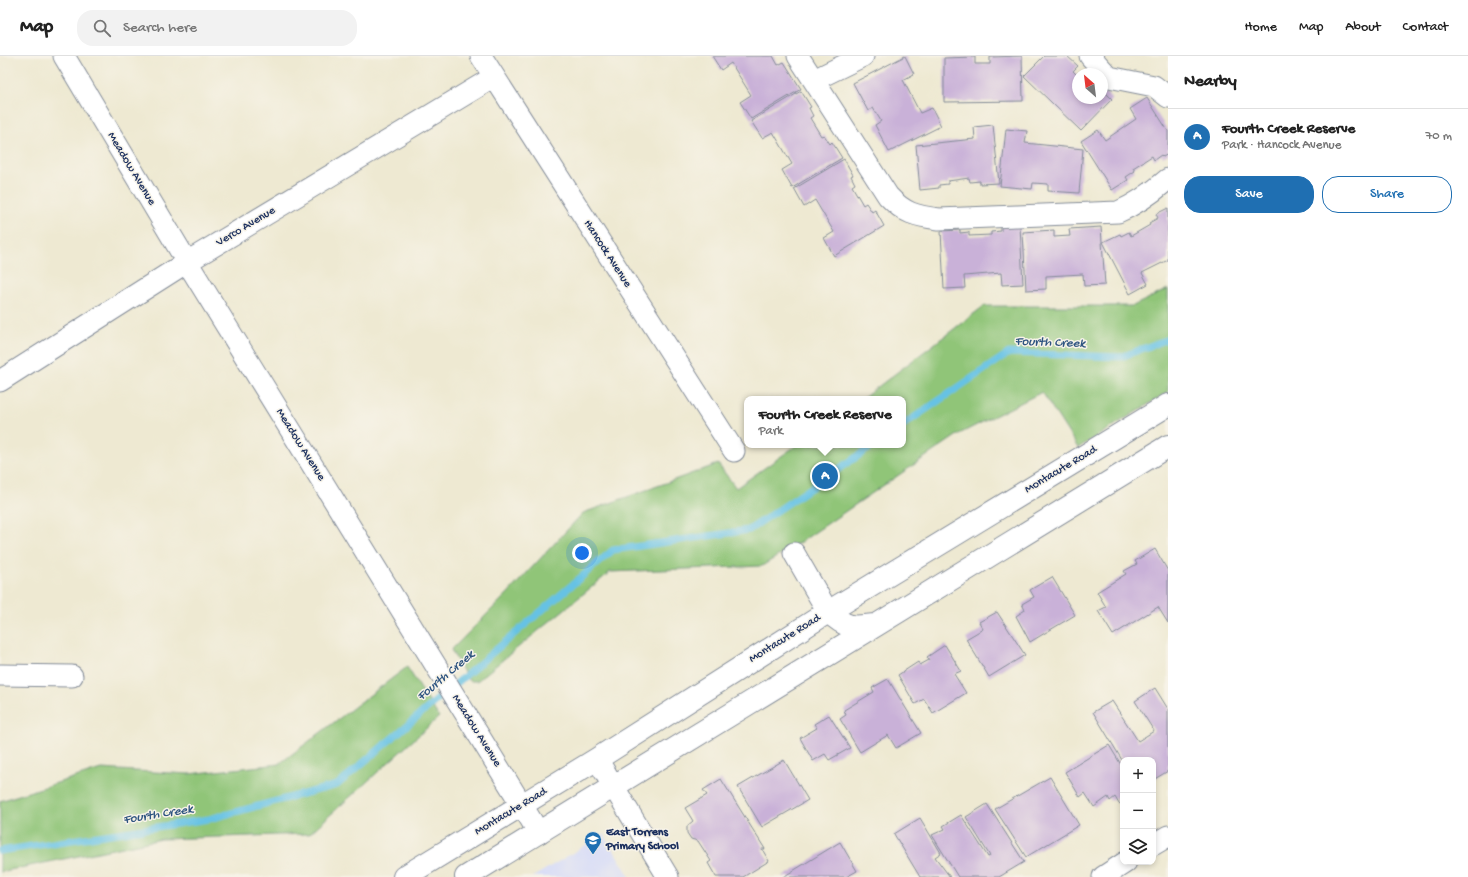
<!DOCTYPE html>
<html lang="en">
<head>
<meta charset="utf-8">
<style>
  body { margin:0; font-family:"Gochi Hand",sans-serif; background:#f2f2f2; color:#222 }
  .controls { position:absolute; right:12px; bottom:12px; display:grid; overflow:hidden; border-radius:8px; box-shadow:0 2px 6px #0003 }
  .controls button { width:36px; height:36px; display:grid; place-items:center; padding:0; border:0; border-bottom:1px solid #e0e0e0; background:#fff; color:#222; font:20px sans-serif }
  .compass { position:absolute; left:1072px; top:12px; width:36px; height:36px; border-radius:50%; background:#fff; box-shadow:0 2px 6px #0003; rotate:332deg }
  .you { position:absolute; left:582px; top:497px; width:14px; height:14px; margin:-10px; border:3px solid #fff; border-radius:50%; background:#1a73e8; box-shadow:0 0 0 6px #1a73e833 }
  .badge { display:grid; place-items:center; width:26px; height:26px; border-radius:50%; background:#1f6fb2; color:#fff; font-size:13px; font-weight:700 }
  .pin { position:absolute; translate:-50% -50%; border:2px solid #fff; box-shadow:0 1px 4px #0006 }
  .popup { position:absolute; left:744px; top:340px; width:162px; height:52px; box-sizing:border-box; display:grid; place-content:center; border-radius:8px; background:#fff; filter:drop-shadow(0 1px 3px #0005); font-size:13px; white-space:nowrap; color:#767676 }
  .popup b { font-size:15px; color:#222 }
  .popup::after { content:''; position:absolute; left:50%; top:100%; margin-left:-8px; border:8px solid transparent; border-top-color:#fff }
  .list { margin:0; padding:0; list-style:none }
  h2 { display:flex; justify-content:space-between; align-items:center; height:52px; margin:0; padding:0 16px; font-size:17px }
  h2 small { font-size:13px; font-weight:400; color:#767676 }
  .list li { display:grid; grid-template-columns:26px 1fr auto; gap:12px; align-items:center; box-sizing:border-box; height:56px; padding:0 16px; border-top:1px solid #e0e0e0 }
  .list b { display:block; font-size:15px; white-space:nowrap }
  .list p { margin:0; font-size:13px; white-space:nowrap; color:#767676 }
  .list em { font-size:13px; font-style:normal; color:#767676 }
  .actions { display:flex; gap:8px; padding:12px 16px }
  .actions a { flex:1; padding:9px 0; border:1px solid #1f6fb2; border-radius:16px; text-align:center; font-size:14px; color:#1f6fb2 }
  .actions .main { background:#1f6fb2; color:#fff }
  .icon { flex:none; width:22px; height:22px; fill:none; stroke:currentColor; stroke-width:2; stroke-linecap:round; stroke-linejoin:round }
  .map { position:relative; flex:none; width:1168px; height:821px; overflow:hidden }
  header { display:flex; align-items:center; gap:24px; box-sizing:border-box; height:56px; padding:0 20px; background:#fff; border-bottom:1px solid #e0e0e0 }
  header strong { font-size:19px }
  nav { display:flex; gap:22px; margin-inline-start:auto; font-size:14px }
  .search { width:280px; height:36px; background:#f2f2f2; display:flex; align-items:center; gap:10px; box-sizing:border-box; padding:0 14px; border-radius:16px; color:#767676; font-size:15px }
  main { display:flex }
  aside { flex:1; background:#fff }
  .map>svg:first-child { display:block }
  .built { fill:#d3d9f9 }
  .green { fill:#90c578; stroke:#567a6b }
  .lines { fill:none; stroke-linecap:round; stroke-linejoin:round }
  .stream { stroke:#66c2e4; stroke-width:7 }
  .building { fill:#c9b1d8 }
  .minor-casing { stroke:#848c98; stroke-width:23 }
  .secondary-casing { stroke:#848c98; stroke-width:24 }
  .minor { stroke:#fff; stroke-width:21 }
  .secondary { stroke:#fff; stroke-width:22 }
  .labels { text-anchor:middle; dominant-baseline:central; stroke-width:3; stroke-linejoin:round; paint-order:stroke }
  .street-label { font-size:12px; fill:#1b2f5e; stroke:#f7f3e8 }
  .poi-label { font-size:12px; font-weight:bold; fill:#1b2f5e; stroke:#f7f3e8; text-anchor:start }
  .water-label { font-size:13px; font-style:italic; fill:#2e5480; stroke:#f7f3e8 }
</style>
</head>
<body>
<header>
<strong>Map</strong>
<div class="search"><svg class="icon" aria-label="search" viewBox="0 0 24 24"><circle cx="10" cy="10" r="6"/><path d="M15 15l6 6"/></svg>Search here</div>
<nav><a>Home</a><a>Map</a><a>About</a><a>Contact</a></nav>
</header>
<main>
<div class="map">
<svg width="1168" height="821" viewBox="0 0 1168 821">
  <rect width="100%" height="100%" fill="#f7f3e8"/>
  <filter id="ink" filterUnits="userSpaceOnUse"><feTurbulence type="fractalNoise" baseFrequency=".025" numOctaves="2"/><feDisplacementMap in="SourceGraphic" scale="8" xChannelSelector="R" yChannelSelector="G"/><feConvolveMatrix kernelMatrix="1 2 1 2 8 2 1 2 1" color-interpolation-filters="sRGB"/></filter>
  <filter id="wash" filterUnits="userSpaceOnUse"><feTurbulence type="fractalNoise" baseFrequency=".012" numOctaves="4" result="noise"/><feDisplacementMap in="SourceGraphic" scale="16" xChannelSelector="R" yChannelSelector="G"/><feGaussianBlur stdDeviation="0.9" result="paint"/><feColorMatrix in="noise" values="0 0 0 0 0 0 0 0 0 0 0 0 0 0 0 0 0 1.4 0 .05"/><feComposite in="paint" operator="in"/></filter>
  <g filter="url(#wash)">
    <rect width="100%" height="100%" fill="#eee9d2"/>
    <path class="built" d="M604,778L630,821H533Z"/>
    <path class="green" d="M1168,233V336L1078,392L1042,336L959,378L805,483L762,510L610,516L477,625H469L451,594L508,537L583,457L718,408L736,432L797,389H903V343H862L984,250H1133Z
      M407,611L439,661L309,778L162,783L0,816V745L101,713L189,718L279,708Z"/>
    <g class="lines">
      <path class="stream" d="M903,369L1009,297L1121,301L1168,283
        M0,795L209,763L337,729L613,494L749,474L874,389"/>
    </g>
    <g id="blocks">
      <path class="building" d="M712,0H773L778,9L784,6L801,33L751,63L740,46L751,39L731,7L721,14Z
        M905,0L914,18L903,24L920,57L932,52L941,70L889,96L875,69L881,65L873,52L868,55L853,27Z
        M1022,0L1023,45L944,46V2L975,1V8H990V1Z
        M1044,0H1067L1078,10L1073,15L1078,20V42H1102V33L1112,43L1081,75L1024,20Z
        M801,35L811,51L809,52L813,60L810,62L821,80L824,79L830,88L832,86L842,102L792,132L782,114L792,108L773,76L762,82L751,65Z
        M1147,42L1168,75V98L1163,101L1161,99L1154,104L1152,100L1133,112L1135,115L1126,121L1128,124L1112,134L1081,85L1098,74L1105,84L1136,63L1130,53Z
        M993,69L999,127L980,128V125L970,126L969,122L948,125V128L939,129V132L920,134L916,89L975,83L974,71Z
        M1006,73L1027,75L1025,87L1083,93L1079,137L1048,135V128L1033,127L1032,133L1000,130Z
        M844,103L853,119L851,120L855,128L852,130L863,149L866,147L872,156L875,154L884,170L834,200L824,182L834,176L815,144L804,151L794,133Z
        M1168,152V204L1142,217L1148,228L1130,238L1103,186L1120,178L1121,180L1129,176L1131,180L1150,169L1149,167L1158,162L1156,158Z
        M1020,170L1023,228L1002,229L1001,217L964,220L965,232L944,233L941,175L960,174V177L969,176V180L991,179V176L1001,175V171Z
        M1101,171L1105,229L1084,230L1083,218L1046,220V233L1026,234L1023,176L1054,174V181L1070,180L1069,173Z
        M1155,493L1168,515V567L1158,551L1113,579L1098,555L1106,551L1097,536L1126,518L1124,515L1137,508L1135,505Z
        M1052,521L1075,559L1030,586L1016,560L1025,554L1022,548L1034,541L1030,534Z
        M997,556L1025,599L989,621L966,583L983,573L979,566Z
        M945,589L961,615L954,618L966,637L933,657L924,643L915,648L898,619L918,606L920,609L929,604L927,601Z
        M888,623L921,677L896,692L888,679L860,696L840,663L846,659L844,654L874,636L872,632Z
        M1155,632L1168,653V715L1153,724V704H1122L1093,656L1112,645L1138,685L1154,675L1135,645Z
        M829,659L850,692L829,704L825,698L813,705L800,682L817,672L814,668Z
        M1109,689L1123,712V745L1119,748L1115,741L1110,745L1108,741L1094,751L1085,737L1080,741L1065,716Z
        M784,704L808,744L762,771L738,731Z
        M1050,721L1079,769L1026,801L995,753Z
        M721,723L765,793H762L769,805L743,821H716L708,807L711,805L698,785L691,783L687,777V770L693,765L685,752L707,739L703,734Z
        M987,748L1024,806L999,821H958L932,779L945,773L943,770L961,759L988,801L990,800L966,761Z
        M920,762L941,797L935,801L950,821H920L894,778Z
        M840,786L857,815L846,821H783Z"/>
    </g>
  </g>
  <g filter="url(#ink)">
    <use href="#blocks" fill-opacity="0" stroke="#848c98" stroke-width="1"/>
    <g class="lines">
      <g class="minor-casing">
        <path id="minor" d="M64,0L187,206L539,777
          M481,0L734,395
          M798,0L888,140C904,157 915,160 939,163L1118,156C1137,148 1152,137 1168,123
          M1090,0L1109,21L1154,30L1168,41
          M814,24L863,0
          M0,325L187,206L494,21
          M794,497L828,556
          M0,619L72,620
          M597,703L668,821
          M1153,789L1168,780
          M1103,821L1126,806"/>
      </g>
      <g class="secondary-casing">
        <path id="secondary" d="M828,556C848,572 850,572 875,569
          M404,821L597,703L828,556L1168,349
          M466,821L1168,390"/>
      </g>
      <use href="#minor" class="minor"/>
      <use href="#secondary" class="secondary"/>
    </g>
  </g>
  <defs>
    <g id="school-pin" transform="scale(0.9)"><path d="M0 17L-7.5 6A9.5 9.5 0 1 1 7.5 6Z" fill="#1f6fb2" stroke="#f7f3e8"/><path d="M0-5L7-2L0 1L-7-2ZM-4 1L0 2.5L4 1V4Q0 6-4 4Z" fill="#fff"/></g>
  </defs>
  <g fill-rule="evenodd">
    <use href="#school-pin" x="593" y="784"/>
  </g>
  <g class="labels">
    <g class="street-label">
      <text transform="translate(131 113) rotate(59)">Meadow Avenue</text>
      <text transform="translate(246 171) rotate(-31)">Verco Avenue</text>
      <text transform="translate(607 198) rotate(57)">Hancock Avenue</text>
      <text transform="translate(300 389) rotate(58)">Meadow Avenue</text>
      <text transform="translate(1061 414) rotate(-31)">Montacute Road</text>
      <text transform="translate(785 583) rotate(-32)">Montacute Road</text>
      <text transform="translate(476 675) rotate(58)">Meadow Avenue</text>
      <text transform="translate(511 756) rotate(-31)">Montacute Road</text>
    </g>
    <g class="poi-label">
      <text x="606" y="777">East Torrens<tspan x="606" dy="14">Primary School</tspan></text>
    </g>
    <g class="water-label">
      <text transform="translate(1050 287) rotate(2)">Fourth Creek</text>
      <text transform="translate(446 620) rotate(-40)">Fourth Creek</text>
      <text transform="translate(158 759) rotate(-9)">Fourth Creek</text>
    </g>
  </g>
</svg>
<div class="controls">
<button>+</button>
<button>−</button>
<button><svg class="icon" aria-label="layers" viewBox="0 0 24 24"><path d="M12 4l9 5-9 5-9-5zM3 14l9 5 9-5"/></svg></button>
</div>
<svg class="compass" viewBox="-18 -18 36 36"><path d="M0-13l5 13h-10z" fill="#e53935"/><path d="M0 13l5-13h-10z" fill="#767676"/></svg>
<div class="you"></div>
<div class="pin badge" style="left:825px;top:420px">A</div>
<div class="popup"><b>Fourth Creek Reserve</b>Park</div>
</div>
<aside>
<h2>Nearby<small></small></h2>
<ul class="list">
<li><span class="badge">A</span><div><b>Fourth Creek Reserve</b><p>Park · Hancock Avenue</p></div><em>70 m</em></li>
</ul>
<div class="actions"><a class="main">Save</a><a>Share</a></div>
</aside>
</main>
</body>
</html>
